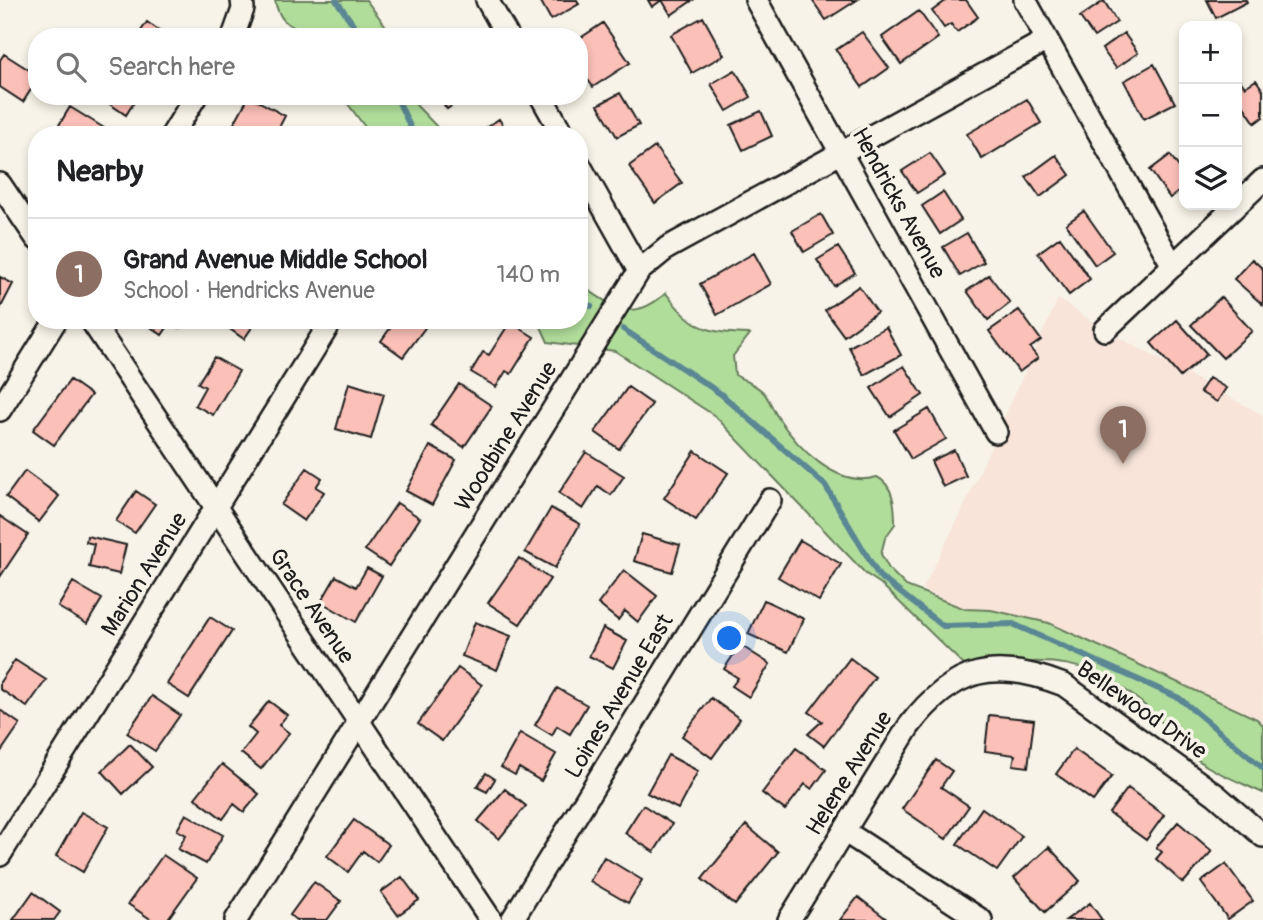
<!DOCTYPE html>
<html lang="en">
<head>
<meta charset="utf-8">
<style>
  body { margin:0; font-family:Pangolin,sans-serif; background:#f2f2f2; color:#202124 }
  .controls { position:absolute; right:21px; top:21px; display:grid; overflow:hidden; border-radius:14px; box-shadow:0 4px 10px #0003 }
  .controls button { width:63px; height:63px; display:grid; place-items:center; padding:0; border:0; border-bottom:2px solid #e0e0e0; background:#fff; color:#202124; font:35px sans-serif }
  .you { position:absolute; left:730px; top:639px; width:24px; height:24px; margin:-18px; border:5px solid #fff; border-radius:50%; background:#1a73e8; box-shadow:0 0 0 10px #1a73e833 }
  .badge { display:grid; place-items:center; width:46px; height:46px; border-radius:50%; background:#1a73e8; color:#fff; font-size:23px; font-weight:700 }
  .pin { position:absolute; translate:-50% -58px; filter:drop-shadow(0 2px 4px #0008) }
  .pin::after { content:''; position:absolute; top:37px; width:24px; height:21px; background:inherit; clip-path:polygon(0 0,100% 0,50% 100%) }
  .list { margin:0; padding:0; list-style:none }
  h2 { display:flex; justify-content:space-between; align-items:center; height:91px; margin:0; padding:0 28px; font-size:30px }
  h2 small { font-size:23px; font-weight:400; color:#757577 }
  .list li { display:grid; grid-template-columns:46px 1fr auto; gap:21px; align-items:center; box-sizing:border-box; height:112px; padding:0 28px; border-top:2px solid #e0e0e0 }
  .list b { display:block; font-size:26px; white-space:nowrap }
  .list p { margin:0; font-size:23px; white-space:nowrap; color:#757577 }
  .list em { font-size:23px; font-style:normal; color:#757577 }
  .icon { flex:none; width:38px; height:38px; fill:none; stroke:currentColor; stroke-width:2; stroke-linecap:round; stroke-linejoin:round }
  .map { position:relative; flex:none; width:1263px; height:920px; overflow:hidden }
  .search { position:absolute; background:#fff; box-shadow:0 4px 10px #0003; left:28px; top:28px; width:560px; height:77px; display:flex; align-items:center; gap:18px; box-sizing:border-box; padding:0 24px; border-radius:28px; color:#757577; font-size:26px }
  .panel { position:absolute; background:#fff; box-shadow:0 4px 10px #0003; left:28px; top:126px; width:560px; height:203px; border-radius:28px }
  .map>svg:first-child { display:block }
  .built { fill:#f8e4d9 }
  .green { fill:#b1dd9b; stroke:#667c5c; stroke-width:2 }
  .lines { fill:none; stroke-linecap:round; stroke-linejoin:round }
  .stream { stroke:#5a8793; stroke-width:6 }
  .building { fill:#fbc0b7; stroke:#1c1c1c; stroke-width:2 }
  .minor-casing { stroke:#1c1c1c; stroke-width:26 }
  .minor { stroke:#f7f3e8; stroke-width:21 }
  .labels { text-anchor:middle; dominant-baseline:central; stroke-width:7; stroke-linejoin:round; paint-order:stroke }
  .street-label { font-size:23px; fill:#1c1c1c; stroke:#f7f3e8 }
</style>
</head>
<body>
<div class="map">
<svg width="1263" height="920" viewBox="0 0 1263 920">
  <rect width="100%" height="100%" fill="#f7f3e8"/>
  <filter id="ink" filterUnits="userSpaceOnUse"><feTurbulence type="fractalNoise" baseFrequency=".0143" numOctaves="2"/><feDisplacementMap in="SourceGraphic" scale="14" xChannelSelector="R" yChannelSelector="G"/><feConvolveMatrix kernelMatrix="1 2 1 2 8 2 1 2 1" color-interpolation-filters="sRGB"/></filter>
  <g filter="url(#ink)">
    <path class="built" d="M1058,299L1105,330L1263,415V725L1256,719L1049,623L991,610L965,609L922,590L961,513Z"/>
    <path class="green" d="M275,0H366L394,37H306L305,31C287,27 278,18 275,0Z
      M342,96H413L416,105L439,129L440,135H371Z
      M579,284C614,307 631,324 666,293C692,329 707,333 750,334L733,356L735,375C744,380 757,385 763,392C769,398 772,408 777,416C797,447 836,489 877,477C894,485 895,507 895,524L885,538L881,554L889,569L906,586L965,609L991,610L1049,623L1257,719L1263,725V793C1244,784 1223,776 1205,765C1185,752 1169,728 1152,712C1093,656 1045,655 969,670L881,584L866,574L715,416L615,351L548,342L538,320H579Z"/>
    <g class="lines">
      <path class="stream" d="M336,0L362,37
        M396,96L414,135
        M579,299L591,306
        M623,329L721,394L825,485L879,576L943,626L1013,624L1179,698L1263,768"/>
    </g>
    <path class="building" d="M540,0H577L579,4L551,20Z
      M648,0H693L671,15L662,0L652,7Z
      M812,0H857L826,20Z
      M947,0H966L978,17L957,32L951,24L944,28L932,11Z
      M1207,0H1246L1247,2L1216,18Z
      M1104,1L1117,22L1094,37L1080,17Z
      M919,11L938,38L901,64L882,37Z
      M703,17L724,55L692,73L671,35Z
      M147,22L169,37H137Z
      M603,23L630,63L593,87L579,67V39Z
      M862,32L889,68L862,87L836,50Z
      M1124,33L1138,53L1116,68L1102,49Z
      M4,54L37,75V80L23,102L0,87V60Z
      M1154,64L1175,103L1144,119L1124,81Z
      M735,70L751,97L727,111L711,84Z
      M1238,78L1245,87L1256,80L1263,90V117L1255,123L1237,96Z
      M620,93L639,125L617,137L598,105Z
      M98,96H138L126,115Z
      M249,96L285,116L275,135H236L230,131Z
      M438,96H466L447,109Z
      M1027,99L1041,123L982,159L967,134Z
      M70,107L109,131L107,135H53Z
      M761,111L772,136L743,150L731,125Z
      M499,119L509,135H475Z
      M655,147L682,183L655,203L629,166Z
      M930,153L945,175L917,193L902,171Z
      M1056,155L1070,175L1040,197L1026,177Z
      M1170,155L1184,174V188L1170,198L1150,170Z
      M943,192L961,220L940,234L922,206Z
      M1084,211L1113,252L1095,265L1066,224Z
      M821,214L833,235L804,252L792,231Z
      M967,233L984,262L960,276L943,247Z
      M1060,237L1090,279L1069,295L1038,253Z
      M838,247L855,273L834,286L817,260Z
      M754,253L771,284L717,315L700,284Z
      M1252,259L1263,269V305L1234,279Z
      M989,275L1010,303L988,320L967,291Z
      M0,277L13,284L0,309Z
      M859,286L877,312L844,336L825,310Z
      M1221,297L1252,331L1223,358L1191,325Z
      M1019,310L1041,340L1030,348L1038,358L1019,372L989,331Z
      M147,320H184L179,328L171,322L162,335L145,323Z
      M217,320H257L244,339Z
      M396,320L430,321L403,357L381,341Z
      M1177,320L1207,354L1180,377L1151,343Z
      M510,322L534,337L511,374L506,371L496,387L471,372L483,352L489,355Z
      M886,327L901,355L864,375L849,347Z
      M214,357L239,371L213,415L195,405L205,387L198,383Z
      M904,366L923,395L890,417L871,388Z
      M1209,378L1226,388L1217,402L1200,392Z
      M70,380L91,395L54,445L33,430Z
      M349,383L384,394L371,439L336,429Z
      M459,384L492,406L464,447L431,425Z
      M628,387L652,404L619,449L595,432Z
      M929,409L946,439L911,459L894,430Z
      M430,446L456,460L432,505L406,491Z
      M954,450L966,476L943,487L931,461Z
      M695,451L728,473L696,520L664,498Z
      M586,452L624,476L611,495L598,486L583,509L559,493Z
      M307,468L322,478L316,487L324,492L304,521L281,505Z
      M25,471L59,496L39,522L6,497Z
      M136,491L155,504L135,533L116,521Z
      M397,503L420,518L389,566L365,550Z
      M551,508L580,524L555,568L525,552Z
      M0,516L28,535L0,577Z
      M642,534L680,545L672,572L634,561Z
      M87,536L126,545L119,574L89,567L94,544L86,542Z
      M800,540L841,564L819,601L778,577Z
      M519,558L550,579L520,624L488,603Z
      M367,568L382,576L356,622L321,602L336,576L356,587Z
      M624,570L657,596L638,622L625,611L618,620L598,604Z
      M73,582L102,599L87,624L58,607Z
      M764,600L804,619L788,652L748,634Z
      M210,617L232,631L189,698L167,684Z
      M475,622L511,636L497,670L462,656Z
      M603,628L627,641L613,668L589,656Z
      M740,645L770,664L749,697L732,686L738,678L724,669Z
      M850,658L875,677L824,746L808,734L822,721L809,712Z
      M15,660L46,680L27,707L0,689V682Z
      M458,668L482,685L442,741L418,724Z
      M557,688L587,705L570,734L557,726L552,735L535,725Z
      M152,696L180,715L155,751L127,733Z
      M711,698L740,719L712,758L682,736Z
      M269,701L287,715L279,725L289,733L261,769L241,753L256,734L248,727Z
      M0,710L20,724L0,753Z
      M989,715L1034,720L1028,767L1013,765L1015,755L985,751Z
      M520,733L556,754L541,781L519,768L515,775L501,767Z
      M130,744L152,767L123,794L102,771Z
      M796,748L826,770L812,789L805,784L785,810L762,793Z
      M1074,749L1112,776L1093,801L1056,774Z
      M668,755L698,771L678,809L647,793Z
      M936,760L952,771L941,787L969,806L946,839L902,809Z
      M222,764L259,794L244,812L234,804L223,819L195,798Z
      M486,773L495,779L487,792L477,787Z
      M1128,788L1164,815L1146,840L1109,813Z
      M505,789L526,806L499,839L478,821Z
      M643,805L672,824L654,852L625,833Z
      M982,808L1022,836L997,871L957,844Z
      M81,812L108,827L83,872L56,856Z
      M186,814L223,835L206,864L178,849L186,835L177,830Z
      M354,820L389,845L377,862L363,851L348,872L327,856Z
      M1178,822L1212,851L1183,883L1156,859L1162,852L1156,847Z
      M746,825L778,852L735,905L702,879Z
      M1049,847L1080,881L1045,912L1014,878Z
      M163,855L197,878L167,920H152L128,904Z
      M604,857L642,880L628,903L590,881Z
      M1226,864L1253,901L1228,919L1201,882Z
      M402,877L419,900L398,915L381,892Z
      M314,882L341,901L327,920H296L290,915Z
      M33,892L60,912L54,920H13Z
      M858,897L888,920H840Z
      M1090,903L1102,920H1066Z"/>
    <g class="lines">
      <g class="minor-casing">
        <path id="minor" d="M487,0L508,37
          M756,0L996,432
          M1025,0L1173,266
          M233,37L243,9L242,0
          M541,96L563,135
          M172,135L196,96
          M579,164L639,271
          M0,184L37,239
          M91,320L491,920
          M1105,330L1263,180
          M0,410L56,320
          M844,831L981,920
          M0,855L332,320
          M236,920L639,271L667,248L1047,40
          M512,920L770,500
          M789,920L909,726C954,667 995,658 1064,685L1216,795L1263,836"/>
      </g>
      <use href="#minor" class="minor"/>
    </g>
  </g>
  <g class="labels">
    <g class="street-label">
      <text transform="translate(899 203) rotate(61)">Hendricks Avenue</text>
      <text transform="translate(506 436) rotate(-58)">Woodbine Avenue</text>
      <text transform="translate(144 574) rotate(-58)">Marion Avenue</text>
      <text transform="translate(312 606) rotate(56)">Grace Avenue</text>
      <text transform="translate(619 696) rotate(-59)">Loines Avenue East</text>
      <text transform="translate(1142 710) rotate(35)">Bellewood Drive</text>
      <text transform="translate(849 773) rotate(-58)">Helene Avenue</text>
    </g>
  </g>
</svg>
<div class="controls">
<button>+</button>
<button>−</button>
<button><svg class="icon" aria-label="layers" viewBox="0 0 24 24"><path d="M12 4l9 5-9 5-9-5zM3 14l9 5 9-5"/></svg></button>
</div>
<div class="you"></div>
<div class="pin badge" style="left:1123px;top:464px;background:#8d6e63">1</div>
<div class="search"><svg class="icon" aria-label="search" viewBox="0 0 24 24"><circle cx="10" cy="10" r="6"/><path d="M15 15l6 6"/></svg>Search here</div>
<section class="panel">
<h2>Nearby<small></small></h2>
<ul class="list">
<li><span class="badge" style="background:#8d6e63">1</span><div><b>Grand Avenue Middle School</b><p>School · Hendricks Avenue</p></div><em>140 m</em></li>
</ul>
</section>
</div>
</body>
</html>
